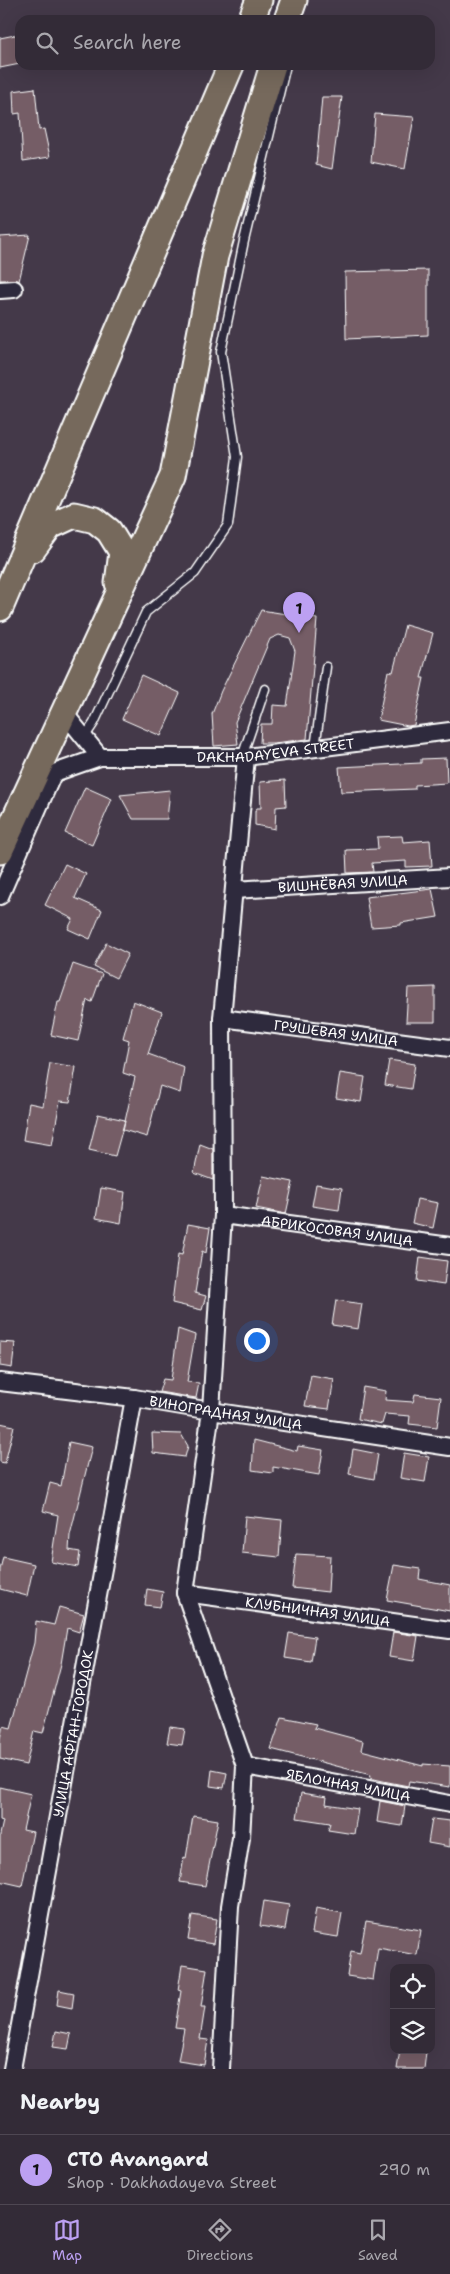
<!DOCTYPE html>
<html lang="en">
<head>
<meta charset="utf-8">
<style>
  body { margin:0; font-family:"Shantell Sans",sans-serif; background:#3e3742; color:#f1f3f6 }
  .controls { position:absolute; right:15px; bottom:15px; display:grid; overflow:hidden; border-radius:10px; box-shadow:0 5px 20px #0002 }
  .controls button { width:45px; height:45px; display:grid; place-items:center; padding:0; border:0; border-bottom:1px solid #4e4752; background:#332b37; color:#f1f3f6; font:25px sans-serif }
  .you { position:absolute; left:256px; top:1340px; width:18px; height:18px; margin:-12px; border:4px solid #fff; border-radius:50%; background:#1a73e8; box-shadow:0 0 0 8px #1a73e833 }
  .badge { display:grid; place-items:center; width:32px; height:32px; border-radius:50%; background:#bca0f2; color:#111; font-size:16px; font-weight:700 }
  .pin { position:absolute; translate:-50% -41px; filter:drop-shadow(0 1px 2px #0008) }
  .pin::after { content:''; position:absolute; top:26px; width:18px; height:15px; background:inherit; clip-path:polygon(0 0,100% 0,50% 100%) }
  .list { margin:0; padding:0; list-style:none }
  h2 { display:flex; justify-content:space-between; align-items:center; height:65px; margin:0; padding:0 20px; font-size:21px }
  h2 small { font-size:16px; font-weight:400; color:#a9a7ad }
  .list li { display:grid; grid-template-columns:32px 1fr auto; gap:15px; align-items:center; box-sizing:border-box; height:70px; padding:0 20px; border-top:1px solid #4e4752 }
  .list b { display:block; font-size:19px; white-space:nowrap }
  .list p { margin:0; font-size:16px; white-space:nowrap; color:#a9a7ad }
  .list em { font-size:16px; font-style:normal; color:#a9a7ad }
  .icon { flex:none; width:28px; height:28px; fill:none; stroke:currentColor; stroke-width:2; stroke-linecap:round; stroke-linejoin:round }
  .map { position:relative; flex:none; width:450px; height:2069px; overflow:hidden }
  .search { position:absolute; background:#332b37; box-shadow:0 5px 20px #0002; left:15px; right:15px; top:15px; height:55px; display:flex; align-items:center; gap:12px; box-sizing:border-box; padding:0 18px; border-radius:15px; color:#a9a7ad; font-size:19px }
  .sheet { height:135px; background:#332b37 }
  nav { display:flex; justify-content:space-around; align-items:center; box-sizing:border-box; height:70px; border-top:1px solid #4e4752; background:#332b37; font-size:14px; color:#a9a7ad }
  nav a { display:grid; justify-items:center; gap:2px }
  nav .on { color:#bca0f2 }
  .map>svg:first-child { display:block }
  .building { fill:#755d66; stroke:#fff }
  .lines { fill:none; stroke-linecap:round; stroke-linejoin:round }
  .service-casing { stroke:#fff; stroke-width:11 }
  .minor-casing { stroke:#fff; stroke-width:20 }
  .primary-casing { stroke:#fff; stroke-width:29 }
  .service { stroke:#2f2a3d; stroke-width:8 }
  .minor { stroke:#2f2a3d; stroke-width:16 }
  .primary { stroke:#76695c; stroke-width:25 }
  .labels { text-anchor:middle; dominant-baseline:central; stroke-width:4.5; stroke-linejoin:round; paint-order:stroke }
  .street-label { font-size:14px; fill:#fff; stroke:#2f2a3d }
</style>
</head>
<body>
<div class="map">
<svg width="450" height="2069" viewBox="0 0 450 2069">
  <rect width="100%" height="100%" fill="#443949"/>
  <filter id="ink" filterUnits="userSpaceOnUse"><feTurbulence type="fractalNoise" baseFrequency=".02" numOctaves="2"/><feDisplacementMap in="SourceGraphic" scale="10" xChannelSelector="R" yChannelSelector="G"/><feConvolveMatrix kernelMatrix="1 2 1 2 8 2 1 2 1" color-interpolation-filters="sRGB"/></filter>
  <g filter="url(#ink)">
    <path class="building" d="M20,34V64L0,68V38Z
      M35,88L39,130L44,129L50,157L23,161L20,113L14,114L13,91Z
      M322,97H342L332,169L316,165Z
      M375,114L414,117L405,169L371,162Z
      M30,235L19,281L0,280V237Z
      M428,270V335L346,339L345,272Z
      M261,610L317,619L307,739L274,743H260L261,724H272L273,705L287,706L295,651L290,638L279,635L270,639L235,722L238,744L214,746L212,714L221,691Z
      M405,625L433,633L421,678H424L414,725L408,726L378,720L388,671L393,672Z
      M141,675L180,693L161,736L122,719Z
      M446,758L447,783L415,785V789L341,792L339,767L421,763V759Z
      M285,780L286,806L276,807L275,829L255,825V811L257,808H261L260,782Z
      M85,787L112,799L92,845L65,833Z
      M170,790L167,819H133L120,795Z
      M402,836L403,842L430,840L432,866L406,867V861L372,863L373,872L347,873L346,850L378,849L377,837Z
      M65,864L86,874L75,898L102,910L90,939L68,929L73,919L45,905Z
      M432,889L438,917L401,923V925L371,927L366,897Z
      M106,943L128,954L116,978L94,967Z
      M73,964L102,974L92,1002L87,1000L78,1041L51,1035L58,1002H60Z
      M435,987V1022H406L408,988Z
      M133,1001L162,1012L148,1054L184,1067L180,1093L160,1086L147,1137L123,1130L135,1077L123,1073L129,1040L123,1038Z
      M389,1060L415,1064L411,1089L385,1085Z
      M50,1063L76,1067L70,1102L60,1101L52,1145L23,1140L29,1103L43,1106Z
      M340,1073L365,1077L361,1102L336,1098Z
      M98,1114L125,1120L115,1156L89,1150Z
      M200,1144L213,1149V1180L194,1173Z
      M263,1176L293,1182L286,1214L256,1208Z
      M316,1184L342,1188L339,1210L312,1206Z
      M101,1188L125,1192L121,1223L96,1218Z
      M417,1199L438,1203L433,1228L412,1223Z
      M188,1224L210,1228L206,1253L202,1251L195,1293L206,1296L202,1310L172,1303L178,1254L182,1255Z
      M420,1257L447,1261L444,1285L417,1281Z
      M336,1300L362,1304L358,1329L332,1325Z
      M178,1329L195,1335L187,1382L199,1383L196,1398L159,1392L163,1379L171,1380Z
      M0,1342L15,1343L12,1368L0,1366Z
      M311,1375L334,1379L329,1409L305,1406Z
      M363,1387L386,1391L385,1400L413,1402L415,1394L441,1397L437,1427L409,1424L410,1416L385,1414L382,1424L358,1419Z
      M0,1423L14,1426L5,1463L0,1462Z
      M152,1433L181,1434L188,1446L185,1457L153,1453Z
      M254,1440L297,1451L298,1446L323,1450L319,1475L273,1467V1473L252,1470Z
      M69,1442L92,1447L70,1535L69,1550L80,1552L78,1567L51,1562L58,1515L43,1511L50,1483L61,1486Z
      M353,1449L378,1454L374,1479L349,1474Z
      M404,1453L429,1457L425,1482L400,1478Z
      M245,1516L282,1520L279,1557L242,1553Z
      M296,1554L330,1556L328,1592L292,1588Z
      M3,1557L34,1564L27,1596L0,1589V1570Z
      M394,1565L420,1569L419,1579L450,1585V1611L387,1600Z
      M147,1589L163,1592L160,1607L145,1605Z
      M59,1607L84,1614L79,1632L67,1628L61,1664L43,1733L34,1731L26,1765L0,1759V1739L3,1726L11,1728L34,1643L36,1621L54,1625Z
      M393,1632L418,1636L414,1661L389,1657Z
      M289,1633L315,1637L311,1662L285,1658Z
      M282,1717L316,1724L314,1728L363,1741L361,1750L423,1766V1764L450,1766V1787L409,1781L408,1786L383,1781L370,1778L371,1775L271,1749Z
      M170,1727L185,1729L182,1745L167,1743Z
      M212,1770L227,1773L224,1788L210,1786Z
      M0,1787L31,1794L23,1830L33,1832L22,1886L0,1881V1835L3,1821L0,1820Z
      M301,1793L327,1797L326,1804L358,1809L354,1834L328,1830L330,1823L297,1818Z
      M380,1801L405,1806L402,1826L377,1822Z
      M193,1816L218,1820L205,1886L180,1882L184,1857L186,1858Z
      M432,1819L450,1821V1847L428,1843Z
      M264,1901L289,1905L285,1930L260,1926Z
      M316,1908L342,1913L338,1937L312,1933Z
      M192,1915L217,1919L213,1944L188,1940Z
      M366,1921L421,1930L417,1955L378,1948L373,1980L347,1976L351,1951L360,1953Z
      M182,1965L207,1969L201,2007H205L200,2039L208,2040L204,2065L178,2061L184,2029L175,2028L181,1991L178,1990Z
      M59,1990L74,1993L72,2008L57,2005Z
      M56,2031L71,2034L68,2049L53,2047Z
      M400,2050L426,2052L424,2069H397Z"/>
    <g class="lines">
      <g class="service-casing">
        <path id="service" d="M84,738L94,723L146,612L195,573L228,525L237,457L221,352L244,241L286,65
          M315,748L326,667
          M242,757L265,689"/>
      </g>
      <g class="minor-casing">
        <g id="minor">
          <path d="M0,290L14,289"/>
          <path d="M65,714L100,757"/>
          <path id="s1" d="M34,780L100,757H246L450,731"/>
          <path id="s2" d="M234,890L450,877"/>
          <path d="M0,896L53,774"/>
          <path id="s3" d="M222,1018L450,1048"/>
          <path id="s4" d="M223,1215L450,1246"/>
          <path id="s5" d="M0,1382L134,1398L211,1411L450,1447"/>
          <path id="s6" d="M185,1593L450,1630"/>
          <path id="s7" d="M245,1766L450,1804"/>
          <path id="s8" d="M12,2069L134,1398"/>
          <path d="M221,2069L230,1906L241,1838L245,1766L185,1593L211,1411L223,1215L222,1018L246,757"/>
        </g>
      </g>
      <g class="primary-casing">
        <path id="primary" d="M251,20L259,0
          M287,20L294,0
          M33,549L50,526L74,515L95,520L109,531L122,552L118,583
          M0,608L231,65
          M0,851L173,476L215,256L273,65"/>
      </g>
      <use href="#service" class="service"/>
      <use href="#minor" class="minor"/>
      <use href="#primary" class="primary"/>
    </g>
  </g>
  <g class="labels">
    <g class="street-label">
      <text stroke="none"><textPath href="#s1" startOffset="246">DAKHADAYEVA STREET</textPath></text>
      <text stroke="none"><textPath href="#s2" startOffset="109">ВИШНЁВАЯ УЛИЦА</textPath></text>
      <text stroke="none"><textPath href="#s3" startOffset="115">ГРУШЕВАЯ УЛИЦА</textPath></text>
      <text stroke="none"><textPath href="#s4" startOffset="115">АБРИКОСОВАЯ УЛИЦА</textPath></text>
      <text stroke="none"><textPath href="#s5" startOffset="228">ВИНОГРАДНАЯ УЛИЦА</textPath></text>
      <text stroke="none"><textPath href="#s6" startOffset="134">КЛУБНИЧНАЯ УЛИЦА</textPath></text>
      <text stroke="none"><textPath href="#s8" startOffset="341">УЛИЦА АФГАН-ГОРОДОК</textPath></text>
      <text stroke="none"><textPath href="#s7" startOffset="105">ЯБЛОЧНАЯ УЛИЦА</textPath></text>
    </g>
  </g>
</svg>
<div class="controls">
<button><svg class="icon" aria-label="locate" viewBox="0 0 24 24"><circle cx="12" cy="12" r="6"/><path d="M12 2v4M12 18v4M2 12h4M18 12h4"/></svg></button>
<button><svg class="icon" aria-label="layers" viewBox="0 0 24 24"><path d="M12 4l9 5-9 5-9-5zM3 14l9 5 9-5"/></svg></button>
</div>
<div class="you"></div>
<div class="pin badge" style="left:299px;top:633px">1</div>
<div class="search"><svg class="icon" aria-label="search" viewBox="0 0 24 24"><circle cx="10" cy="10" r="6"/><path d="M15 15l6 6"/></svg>Search here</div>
</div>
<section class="sheet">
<h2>Nearby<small></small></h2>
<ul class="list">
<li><span class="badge">1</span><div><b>СТО Avangard</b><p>Shop · Dakhadayeva Street</p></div><em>290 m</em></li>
</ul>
</section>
<nav>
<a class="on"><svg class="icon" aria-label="map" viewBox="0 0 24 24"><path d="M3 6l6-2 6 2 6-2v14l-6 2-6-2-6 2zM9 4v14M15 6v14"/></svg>Map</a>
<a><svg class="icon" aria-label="directions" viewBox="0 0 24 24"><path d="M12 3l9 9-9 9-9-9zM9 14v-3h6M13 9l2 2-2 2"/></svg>Directions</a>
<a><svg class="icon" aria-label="saved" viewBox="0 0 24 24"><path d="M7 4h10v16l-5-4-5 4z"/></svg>Saved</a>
</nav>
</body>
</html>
